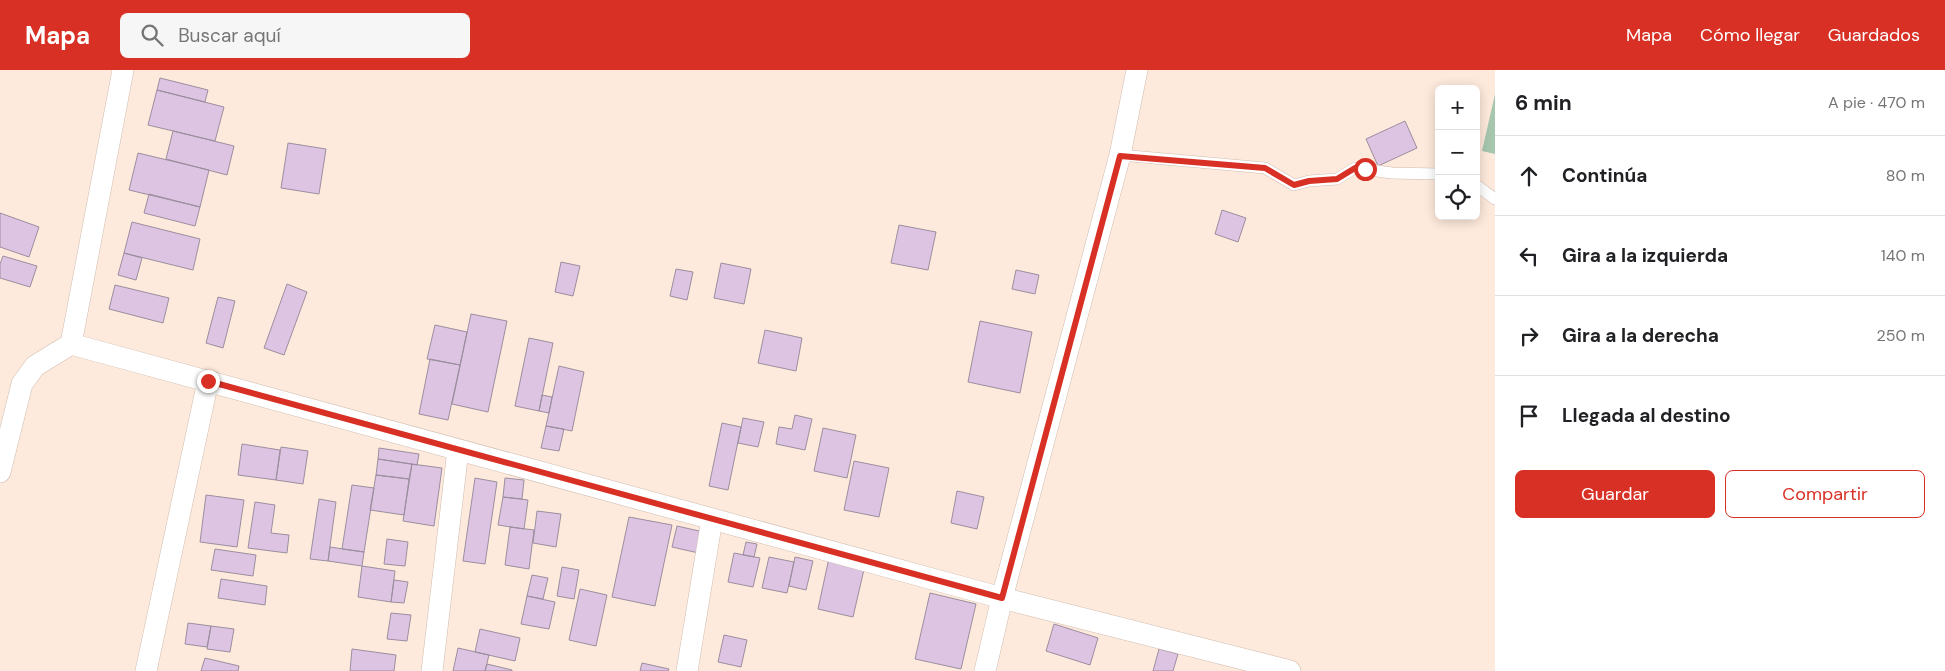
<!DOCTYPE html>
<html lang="es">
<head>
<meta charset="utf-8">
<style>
  body { margin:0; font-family:"DM Sans",sans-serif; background:#f6f6f6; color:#202124 }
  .controls { position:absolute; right:15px; top:15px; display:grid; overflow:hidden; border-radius:8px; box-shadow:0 2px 12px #0003 }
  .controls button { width:45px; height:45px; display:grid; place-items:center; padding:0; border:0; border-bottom:1px solid #e0e0e0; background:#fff; color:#202124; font:25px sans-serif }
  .stop { position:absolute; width:15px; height:15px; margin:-11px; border:4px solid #d93025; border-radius:50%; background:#fff }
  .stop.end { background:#d93025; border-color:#fff; box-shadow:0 1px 5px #0008 }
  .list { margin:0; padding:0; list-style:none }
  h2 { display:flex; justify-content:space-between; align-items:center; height:65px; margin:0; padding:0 20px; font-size:21px }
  h2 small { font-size:16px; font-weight:400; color:#757577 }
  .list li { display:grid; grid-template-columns:32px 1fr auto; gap:15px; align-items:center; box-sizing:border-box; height:80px; padding:0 20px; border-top:1px solid #e0e0e0 }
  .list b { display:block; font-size:19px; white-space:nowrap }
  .list em { font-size:16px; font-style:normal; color:#757577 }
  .actions { display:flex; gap:10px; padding:15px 20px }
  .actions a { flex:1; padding:11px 0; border:1px solid #d93025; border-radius:8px; text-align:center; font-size:18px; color:#d93025 }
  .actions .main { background:#d93025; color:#fff }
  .icon { flex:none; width:28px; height:28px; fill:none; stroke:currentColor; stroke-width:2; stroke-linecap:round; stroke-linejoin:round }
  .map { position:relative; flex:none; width:1495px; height:601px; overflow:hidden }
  header { display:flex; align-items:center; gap:30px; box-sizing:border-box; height:70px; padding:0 25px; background:#d93025; color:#fff }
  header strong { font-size:24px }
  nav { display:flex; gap:28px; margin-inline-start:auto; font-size:18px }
  .search { width:350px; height:45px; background:#f6f6f6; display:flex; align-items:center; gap:12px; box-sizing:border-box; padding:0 18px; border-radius:8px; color:#757577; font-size:19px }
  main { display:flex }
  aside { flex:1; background:#fff }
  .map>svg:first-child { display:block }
  .forest { fill:#a6c6ae }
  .building { fill:#ddc4e3; stroke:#9b8e9e }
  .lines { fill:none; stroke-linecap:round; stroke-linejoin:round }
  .service-casing { stroke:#cfbcaf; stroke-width:12 }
  .minor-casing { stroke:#cfbcaf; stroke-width:22 }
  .service { stroke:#fff; stroke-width:11 }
  .minor { stroke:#fff; stroke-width:21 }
  .route { stroke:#d93025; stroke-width:6 }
</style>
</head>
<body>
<header>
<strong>Mapa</strong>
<div class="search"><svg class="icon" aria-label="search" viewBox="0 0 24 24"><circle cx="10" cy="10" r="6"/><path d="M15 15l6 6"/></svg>Buscar aquí</div>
<nav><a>Mapa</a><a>Cómo llegar</a><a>Guardados</a></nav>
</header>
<main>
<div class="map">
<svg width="1495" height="601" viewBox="0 0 1495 601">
  <rect width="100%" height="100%" fill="#feeadc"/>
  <path class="forest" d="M1495,24V84L1482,81Z"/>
  <path class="building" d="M160,8L208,20L205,32L157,20Z
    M157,20L224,37L215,71L148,55Z
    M1405,51L1417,78L1378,96L1366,69Z
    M173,61L234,76L227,105L166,89Z
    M288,73L326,79L319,124L281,118Z
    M138,83L209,100L200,137L129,120Z
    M149,124L200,137L195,156L144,143Z
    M1222,140L1246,148L1238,172L1215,164Z
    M0,143L39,157L29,187L0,177Z
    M132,152L200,169L193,200L124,183Z
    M899,155L936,162L928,200L891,193Z
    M124,183L142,188L136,210L118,205Z
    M3,186L37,196L30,217L0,208V194Z
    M561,192L580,196L573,226L555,222Z
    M721,193L751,199L744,234L714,228Z
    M676,199L693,202L687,230L670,226Z
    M1016,200L1039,205L1035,224L1012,219Z
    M287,214L307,222L284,285L264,278Z
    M115,215L169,228L163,253L109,239Z
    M218,227L235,231L223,278L206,273Z
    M471,244L507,251L488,342L452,334Z
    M980,251L1032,262L1020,323L968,312Z
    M435,255L467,262L460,295L427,289Z
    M765,260L802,268L796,301L758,293Z
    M529,268L553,273L539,341L515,336Z
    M430,289L460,295L448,350L419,344Z
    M559,296L584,302L572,361L546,356Z
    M542,325L552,327L549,343L539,341Z
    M795,345L812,349L805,380L776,374L779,357L792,359Z
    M743,348L764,352L758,377L738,373Z
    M722,353L741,357L728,420L709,416Z
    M546,356L564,359L559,381L541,378Z
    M823,358L856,365L847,408L814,401Z
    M242,374L280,380L276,410L238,405Z
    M281,377L308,381L303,414L276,410Z
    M379,378L419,384L417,395L378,389Z
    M378,389L412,394L409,409L376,405Z
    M854,391L889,398L879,447L844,440Z
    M412,394L442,398L434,456L403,451Z
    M376,405L409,409L404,445L370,440Z
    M475,408L497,412L485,494L463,491Z
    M505,408L524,410L522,429L503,427Z
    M352,415L374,418L364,482L342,479Z
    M957,421L984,427L977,459L951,453Z
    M206,425L244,430L237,477L200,472Z
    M503,427L528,430L524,459L498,455Z
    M319,429L336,432L328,491L310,489Z
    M255,432L275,435L271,463L289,465L287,483L248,478Z
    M537,441L561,444L556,477L533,473Z
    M629,447L672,455L655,536L612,527Z
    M677,456L708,463L703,484L672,477Z
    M510,457L534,460L529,499L505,495Z
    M387,469L408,472L405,496L384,494Z
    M746,472L757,474L754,487L743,485Z
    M330,477L364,482L362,496L328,491Z
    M215,479L256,485L253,506L211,500Z
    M734,483L760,488L753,517L728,512Z
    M769,487L794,492L787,523L762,518Z
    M795,487L813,491L806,520L789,516Z
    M829,488L865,495L853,547L818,539Z
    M362,496L395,501L391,532L358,527Z
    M562,497L579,500L574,529L557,526Z
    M532,505L548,508L543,529L527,526Z
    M221,509L267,516L265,535L218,528Z
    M394,510L408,512L404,533L391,532Z
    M580,519L607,525L596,576L569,570Z
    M930,523L976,534L961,599L915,589Z
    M527,526L555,532L549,559L521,554Z
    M391,543L411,545L407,571L387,569Z
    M188,553L211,556L207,577L185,574Z
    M1054,554L1098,568L1090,595L1046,581Z
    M211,556L234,559L230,582L207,579Z
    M480,559L520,568L515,591L475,582Z
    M724,565L747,570L741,597L718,592Z
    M458,578L489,585L485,601H453Z
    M352,579L396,585L394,601H350Z
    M1159,579L1178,584L1173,601H1153Z
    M205,588L239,596L238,601H201Z
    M642,593L669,599L668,601H640Z
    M487,594L512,600V601H485Z"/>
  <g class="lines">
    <g class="service-casing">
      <path id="service" d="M1120,85L1265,98L1294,115L1309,111L1337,109L1355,98L1392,103L1439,104
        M1476,115L1495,129"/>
    </g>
    <g class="minor-casing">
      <path id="minor" d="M123,0L71,274L1002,528L1290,601
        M0,402L22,314L35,296L71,274
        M146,601L208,311
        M432,601L458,380
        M687,601L712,449
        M985,601L1002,528L1120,85L1137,0"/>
    </g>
    <use href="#service" class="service"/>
    <use href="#minor" class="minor"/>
  </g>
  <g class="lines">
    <path class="route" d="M208,311L1002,528L1120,86L1265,98L1294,115L1309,111L1337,109L1355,98L1365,99"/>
  </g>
</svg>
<div class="controls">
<button>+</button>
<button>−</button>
<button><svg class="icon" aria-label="locate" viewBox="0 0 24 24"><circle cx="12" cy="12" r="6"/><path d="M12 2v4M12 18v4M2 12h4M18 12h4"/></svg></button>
</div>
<div class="stop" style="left:1365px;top:99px"></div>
<div class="stop end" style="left:208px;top:311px"></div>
</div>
<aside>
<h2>6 min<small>A pie · 470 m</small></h2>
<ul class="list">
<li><svg class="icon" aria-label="ahead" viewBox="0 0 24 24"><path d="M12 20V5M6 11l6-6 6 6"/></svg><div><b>Continúa</b></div><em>80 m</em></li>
<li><svg class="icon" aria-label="left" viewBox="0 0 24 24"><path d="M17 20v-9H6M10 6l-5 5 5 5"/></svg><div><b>Gira a la izquierda</b></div><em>140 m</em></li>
<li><svg class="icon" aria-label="right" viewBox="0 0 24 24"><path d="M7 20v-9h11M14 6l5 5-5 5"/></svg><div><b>Gira a la derecha</b></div><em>250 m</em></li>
<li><svg class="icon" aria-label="arrive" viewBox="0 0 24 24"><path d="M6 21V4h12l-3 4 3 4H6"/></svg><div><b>Llegada al destino</b></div></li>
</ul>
<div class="actions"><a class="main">Guardar</a><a>Compartir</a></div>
</aside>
</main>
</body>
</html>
